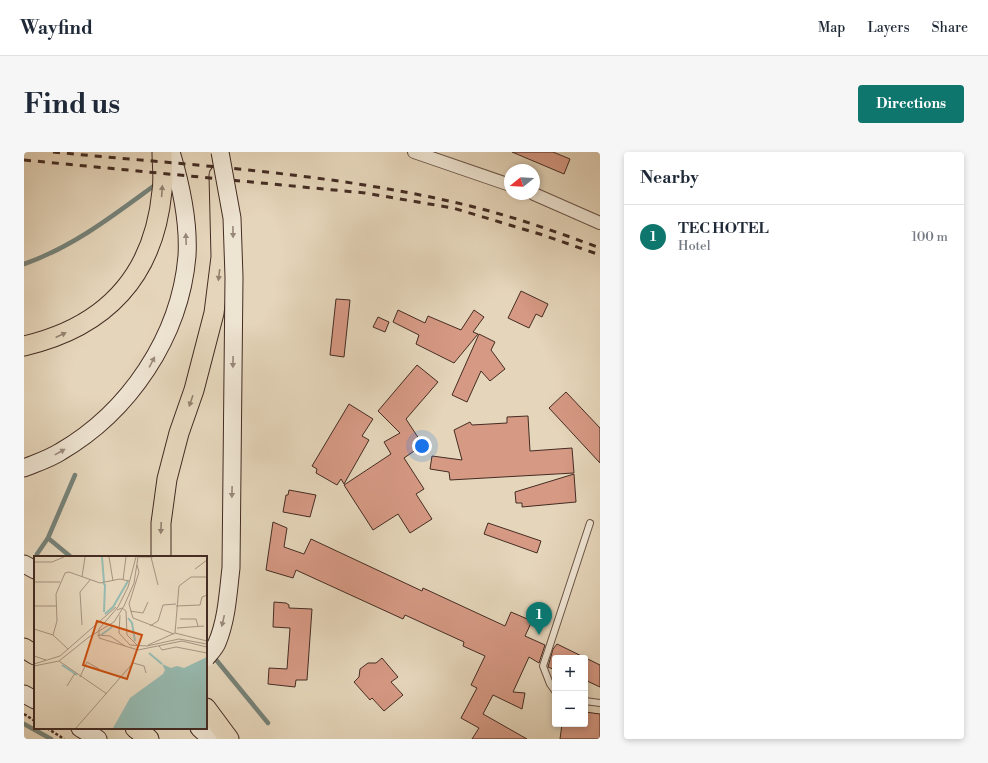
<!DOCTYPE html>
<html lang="en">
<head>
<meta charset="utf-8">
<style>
  body { margin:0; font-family:"Libre Bodoni",serif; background:#f6f6f7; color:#1f2937 }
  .controls { position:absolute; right:12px; bottom:12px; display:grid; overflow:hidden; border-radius:4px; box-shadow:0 2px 6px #0003 }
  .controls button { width:36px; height:36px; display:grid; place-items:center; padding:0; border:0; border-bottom:1px solid #e0e1e3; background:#fff; color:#1f2937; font:20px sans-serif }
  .compass { position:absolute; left:480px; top:12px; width:36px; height:36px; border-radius:50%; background:#fff; box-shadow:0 2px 6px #0003; rotate:252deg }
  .you { position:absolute; left:398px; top:294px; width:14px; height:14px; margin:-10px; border:3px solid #fff; border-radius:50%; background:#1a73e8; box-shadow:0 0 0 6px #1a73e833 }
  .badge { display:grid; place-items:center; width:26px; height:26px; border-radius:50%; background:#0f766e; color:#fff; font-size:13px; font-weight:700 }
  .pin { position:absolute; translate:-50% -33px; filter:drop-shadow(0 1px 2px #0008) }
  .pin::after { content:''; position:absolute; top:21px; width:14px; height:12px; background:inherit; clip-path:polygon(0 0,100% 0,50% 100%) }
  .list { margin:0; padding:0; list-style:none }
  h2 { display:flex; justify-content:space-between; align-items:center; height:52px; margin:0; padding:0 16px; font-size:17px }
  h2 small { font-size:13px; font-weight:400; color:#747a83 }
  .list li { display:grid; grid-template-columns:26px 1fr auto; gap:12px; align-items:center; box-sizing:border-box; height:64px; padding:0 16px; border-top:1px solid #e0e1e3 }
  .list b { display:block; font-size:15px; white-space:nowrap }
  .list p { margin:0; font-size:13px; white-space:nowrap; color:#747a83 }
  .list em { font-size:13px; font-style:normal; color:#747a83 }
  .map { position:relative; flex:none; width:576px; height:587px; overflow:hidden; border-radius:4px }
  header { display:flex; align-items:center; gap:24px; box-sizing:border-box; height:56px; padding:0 20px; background:#fff; border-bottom:1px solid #e0e1e3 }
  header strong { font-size:19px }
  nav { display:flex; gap:22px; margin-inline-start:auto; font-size:14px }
  .intro { display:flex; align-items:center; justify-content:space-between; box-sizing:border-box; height:96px; padding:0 24px }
  h1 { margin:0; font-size:28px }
  .button { padding:10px 18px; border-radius:4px; background:#0f766e; color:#fff; font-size:14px; font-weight:700 }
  main { display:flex; gap:24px; padding:0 24px }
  aside { flex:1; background:#fff; border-radius:4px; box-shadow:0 2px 6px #0003 }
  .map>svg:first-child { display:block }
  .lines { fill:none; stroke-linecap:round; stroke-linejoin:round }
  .stream { stroke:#758177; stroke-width:4.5 }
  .building { fill:#d69984; stroke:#442c23 }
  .service-casing { stroke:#6c5649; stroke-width:8 }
  .minor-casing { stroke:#6c5649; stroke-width:14 }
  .secondary-casing { stroke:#442c23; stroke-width:19 }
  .primary-casing { stroke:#442c23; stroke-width:21 }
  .path { stroke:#442c23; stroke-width:2.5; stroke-dasharray:3 2; stroke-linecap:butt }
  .service { stroke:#eee4d2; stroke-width:6 }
  .minor { stroke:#eee4d2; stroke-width:12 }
  .secondary { stroke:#eee4d2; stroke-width:17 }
  .primary { stroke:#e5d5ba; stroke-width:19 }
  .rail { stroke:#442c23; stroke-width:3; stroke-dasharray:7 7; stroke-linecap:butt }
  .secondary-bridge-casing { stroke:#442c23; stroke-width:19; stroke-linecap:butt }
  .secondary-bridge { stroke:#eee4d2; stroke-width:17 }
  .oneway { fill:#94806e }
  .oneway2 { fill:#99887a }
  .inset-river { fill:none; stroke:#96b9af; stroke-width:2 }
  .inset-road { fill:none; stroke:#a5917e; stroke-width:1 }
  .view { fill:#c75011; fill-opacity:0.15; stroke:#c75011; stroke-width:2 }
  .inset-edge { fill:none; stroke:#442c23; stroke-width:2 }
</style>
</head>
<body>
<header>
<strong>Wayfind</strong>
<nav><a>Map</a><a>Layers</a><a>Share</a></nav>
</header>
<div class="intro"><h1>Find us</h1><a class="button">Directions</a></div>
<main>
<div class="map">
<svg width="576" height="587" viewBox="0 0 576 587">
  <rect width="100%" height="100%" fill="#e5d5ba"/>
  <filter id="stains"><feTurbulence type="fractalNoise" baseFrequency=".005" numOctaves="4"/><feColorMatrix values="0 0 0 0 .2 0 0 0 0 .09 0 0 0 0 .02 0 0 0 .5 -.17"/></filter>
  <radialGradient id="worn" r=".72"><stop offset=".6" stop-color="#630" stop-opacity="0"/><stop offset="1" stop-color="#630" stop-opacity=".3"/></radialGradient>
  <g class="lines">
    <path class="stream" d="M0,112C49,95 90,63 131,33
      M24,386L47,405
      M13,402L24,386L51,323
      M189,504L244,571
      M0,572L27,587"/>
  </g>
  <path class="building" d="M488,0H529L546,7L540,22Z
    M497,139L524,152L518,165L512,162L505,176L484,166Z
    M312,147L326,148L320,205L306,203Z
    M374,158L401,171L404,164L437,178L450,158L460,165L449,180L454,182L430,211L392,192L395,183L369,170Z
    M354,165L365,170L361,180L349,175Z
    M455,182L471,190L467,198L481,217L466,229L457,219L443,250L428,243Z
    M393,213L414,230L382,267L399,293L380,306L400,337L392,342L408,367L386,381L374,362L349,378L320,333L367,302L360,290L376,281L354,259Z
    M542,240L576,276V311L525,256Z
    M325,252L349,267L338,284L345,288L320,332L317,327L313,333L292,321L293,317L288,314Z
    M504,264L506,299L548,296L550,321L426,328L425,320L406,317L408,304L438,308L430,278L446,270L448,273L483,271V265Z
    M550,322L552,350L498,355V351H492L491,340Z
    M265,338L292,343L286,365L259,360L262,343H264Z
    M249,370L263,376L260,395L280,402L287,387L398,439L399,436L481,474L487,460L508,469L501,484L521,493L515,511L505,505L489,540L501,541L498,557L469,543L459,562L503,587H448L455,576L437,566L453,536L447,533L461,504L439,494L440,490L381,463L379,467L272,418L269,426L242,418Z
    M464,371L517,389L513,401L460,382Z
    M250,450L262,451L265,453V456L288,457L283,528H272L271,535L244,532L245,516L263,517L266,476L249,475Z
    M533,492L576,513V535L561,528V506H531V518L524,515L529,497Z
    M358,506L374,525L367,530L379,543L360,559L348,546L346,548L330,530L335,525L336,517L344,511H352Z
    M561,560L576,562V587H536L538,572H561Z"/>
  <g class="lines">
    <g class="service-casing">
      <path id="service" d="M531,539L526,532L519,514L566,371
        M561,549L576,551"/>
    </g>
    <g class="minor-casing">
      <path id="minor" d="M390,0L486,33
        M510,42L576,71"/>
    </g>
    <g class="secondary-casing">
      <path id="secondary" d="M0,316C12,311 25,307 36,300C105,260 156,185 163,104C165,70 157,33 147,0
        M0,412L11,418
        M0,542L11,548
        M56,576L74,587
        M175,576L187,587"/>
    </g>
    <g class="primary-casing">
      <path id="primary" d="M0,194C82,175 130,124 138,39C140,27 138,13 138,0
        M137,405V371L143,327L155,281L170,238L190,161L197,105L195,23
        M0,496L11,503
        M182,556L205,587
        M111,576L125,587"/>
    </g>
    <path class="path" d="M0,562L11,569
      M23,576L40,587"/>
    <use href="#service" class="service"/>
    <use href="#minor" class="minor"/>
    <use href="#secondary" class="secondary"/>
    <use href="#primary" class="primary"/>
    <path class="rail" d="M29,0C162,13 298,20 429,50C479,61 528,78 576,96
      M0,8L341,41L429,56L519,83L576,103"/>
    <g class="secondary-bridge-casing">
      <path id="secondary-bridge" d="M182,506C186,501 191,496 193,491C203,467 204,441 207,416L210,125L208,66L196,0"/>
    </g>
    <use href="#secondary-bridge" class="secondary-bridge"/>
  </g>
  <defs><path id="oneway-solid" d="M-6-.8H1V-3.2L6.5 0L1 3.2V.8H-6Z"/></defs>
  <g class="oneway">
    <use href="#oneway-solid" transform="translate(138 39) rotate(-86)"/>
    <use href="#oneway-solid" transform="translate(195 123) rotate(97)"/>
    <use href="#oneway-solid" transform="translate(37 183) rotate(-25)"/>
    <use href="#oneway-solid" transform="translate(167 249) rotate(109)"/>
    <use href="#oneway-solid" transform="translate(137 376) rotate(92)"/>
  </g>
  <g class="oneway2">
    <use href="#oneway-solid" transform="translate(209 80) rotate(89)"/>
    <use href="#oneway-solid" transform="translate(162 87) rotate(-92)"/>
    <use href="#oneway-solid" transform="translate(128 210) rotate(-62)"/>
    <use href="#oneway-solid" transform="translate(209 210) rotate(91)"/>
    <use href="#oneway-solid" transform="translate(36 300) rotate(-29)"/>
    <use href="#oneway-solid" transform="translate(208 340) rotate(91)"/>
    <use href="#oneway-solid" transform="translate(199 469) rotate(103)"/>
  </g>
  <g transform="translate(10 404)">
    <rect width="173" height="173" fill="#e5d5ba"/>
    <path d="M173,101V172H79L96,142L129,118L131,114L128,108L137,112L143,110L150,112Z" fill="#96b9af"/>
    <path class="inset-river" d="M68,1L70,26M69,27L71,29L70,56M71,58L79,51L94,25M94,62L98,67L101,85M67,79L78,71M115,97L128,108M28,109L43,119"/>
    <path class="inset-road" d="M75,1L79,25M105,1H119M117,1L124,29M0,6H18L30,1M103,9L105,16L95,48L99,62L140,78M161,13L173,4M48,21L51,1M89,24L92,1M0,26H26M94,31L84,51L65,73V82L104,94L148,85L173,91M94,31L102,1M0,50H22M142,50L166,49L168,41L173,39M83,54L88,52L92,55L93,79L103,89M96,55L109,57L114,46M86,59L85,77L96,89L113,90L145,83L173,88M146,63H162L164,70M48,69L46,36L56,24M116,70L124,65L129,49L142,48M143,72L170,70M0,73L19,79M141,77L173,85M63,79L76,80L91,90M114,89L141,77L145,30L157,21H173M125,90L128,94L142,91L173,97M34,93L19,79L23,65L22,38L31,17L35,16L66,27L86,23L95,25M0,100L12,104M25,105L73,138M0,108L26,100L82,51M0,110L25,105L55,81L80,66L90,50L100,27L104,1M46,121L53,106L65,113M33,130L41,117M42,172L99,107L110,110L112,117"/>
    <path class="view" d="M63,65L108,79L93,123L49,109Z"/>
    <rect width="173" height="173" class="inset-edge"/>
  </g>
  <rect width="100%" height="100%" filter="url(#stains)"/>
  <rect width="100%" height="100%" fill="url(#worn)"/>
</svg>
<div class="controls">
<button>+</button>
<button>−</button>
</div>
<svg class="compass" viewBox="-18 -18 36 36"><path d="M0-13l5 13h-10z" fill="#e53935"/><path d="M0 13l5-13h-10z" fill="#747a83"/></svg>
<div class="you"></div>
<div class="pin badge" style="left:515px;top:483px">1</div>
</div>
<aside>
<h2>Nearby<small></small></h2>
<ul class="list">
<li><span class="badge">1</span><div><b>TEC HOTEL</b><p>Hotel</p></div><em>100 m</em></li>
</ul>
</aside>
</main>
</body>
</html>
